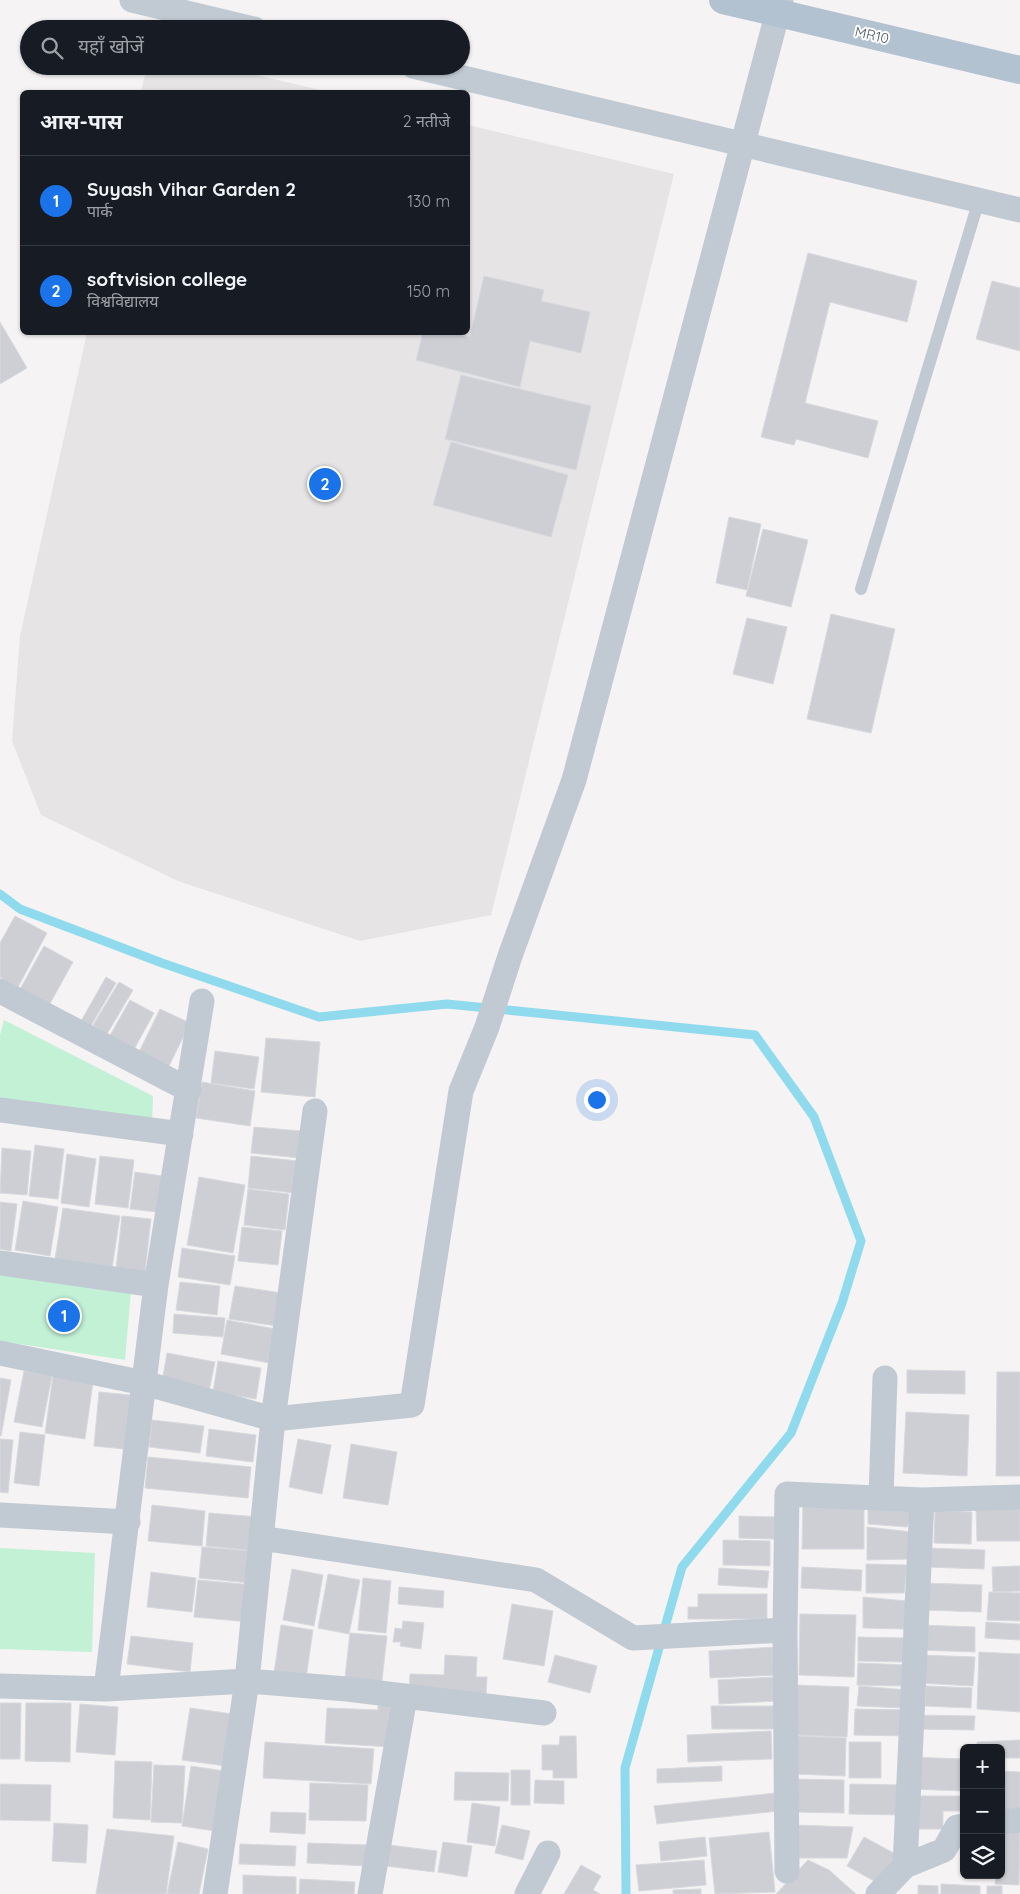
<!DOCTYPE html>
<html lang="hi">
<head>
<meta charset="utf-8">
<style>
  body { margin:0; font-family:Quicksand,"Noto Sans Devanagari",sans-serif; background:#242831; color:#f1f3f6 }
  .controls { position:absolute; right:15px; bottom:15px; display:grid; overflow:hidden; border-radius:8px; box-shadow:0 1px 4px #0004 }
  .controls button { width:45px; height:45px; display:grid; place-items:center; padding:0; border:0; border-bottom:1px solid #363941; background:#171b24; color:#f1f3f6; font:25px sans-serif }
  .you { position:absolute; left:596px; top:1099px; width:18px; height:18px; margin:-12px; border:4px solid #fff; border-radius:50%; background:#1a73e8; box-shadow:0 0 0 8px #1a73e833 }
  .badge { display:grid; place-items:center; width:32px; height:32px; border-radius:50%; background:#1a73e8; color:#fff; font-size:16px; font-weight:700 }
  .pin { position:absolute; translate:-50% -50%; border:2px solid #fff; box-shadow:0 1px 5px #0006 }
  .list { margin:0; padding:0; list-style:none }
  h2 { display:flex; justify-content:space-between; align-items:center; height:65px; margin:0; padding:0 20px; font-size:21px }
  h2 small { font-size:16px; font-weight:400; color:#9ea1a6 }
  .list li { display:grid; grid-template-columns:32px 1fr auto; gap:15px; align-items:center; box-sizing:border-box; height:90px; padding:0 20px; border-top:1px solid #363941 }
  .list b { display:block; font-size:19px; white-space:nowrap }
  .list p { margin:0; font-size:16px; white-space:nowrap; color:#9ea1a6 }
  .list em { font-size:16px; font-style:normal; color:#9ea1a6 }
  .icon { flex:none; width:28px; height:28px; fill:none; stroke:currentColor; stroke-width:2; stroke-linecap:round; stroke-linejoin:round }
  .map { position:relative; flex:none; width:1020px; height:1894px; overflow:hidden }
  .search { position:absolute; background:#171b24; box-shadow:0 1px 4px #0004; left:20px; top:20px; width:450px; height:55px; display:flex; align-items:center; gap:12px; box-sizing:border-box; padding:0 18px; border-radius:28px; color:#9ea1a6; font-size:19px }
  .panel { position:absolute; background:#171b24; box-shadow:0 1px 4px #0004; left:20px; top:90px; width:450px; height:245px; border-radius:8px }
  .map>svg:first-child { display:block }
  .education { fill:#e6e4e5 }
  .green { fill:#c3f1d5 }
  .lines { fill:none; stroke-linecap:round; stroke-linejoin:round }
  .stream { stroke:#90daee; stroke-width:9 }
  .building { fill:#cdcfd5; stroke:#d7d9de }
  .lane { stroke:#c1cad2; stroke-width:12 }
  .street { stroke:#c1cad2; stroke-width:25 }
  .primary { stroke:#b3c2d1; stroke-width:28 }
  .labels { text-anchor:middle; dominant-baseline:central; stroke-width:4; stroke-linejoin:round; paint-order:stroke }
  .street-label { font-size:14px; fill:#4a5661; stroke:#fff }
</style>
</head>
<body>
<div class="map">
<svg width="1020" height="1894" viewBox="0 0 1020 1894">
  <rect width="100%" height="100%" fill="#f5f3f3"/>
  <path class="education" d="M147,66H217L329,92H141Z
    M468,125L674,174L491,915L360,941L178,881L41,815L12,741L20,636L87,333L468,332Z"/>
  <path class="green" d="M4,1020L153,1096L152,1123L0,1098V1035Z
    M0,1275L131,1291L125,1360L0,1341Z
    M0,1548L95,1553L92,1652L0,1649Z"/>
  <g class="lines">
    <path class="stream" d="M0,894L20,909L162,963L319,1017L447,1004L755,1035L814,1117L861,1241L842,1303L791,1433L682,1567L625,1768L626,1894"/>
  </g>
  <path class="building" d="M808,253L917,281L907,322L830,302L805,403L878,421L868,458L796,439L794,445L761,437Z
    M484,276L544,290L541,301L590,312L581,353L530,341L520,387L416,360L423,332H449L470,337Z
    M992,281L1020,288V351L976,339Z
    M0,322L27,368L0,384Z
    M461,375L591,406L576,470L445,439Z
    M451,442L568,475L551,537L433,505Z
    M729,517L761,524L747,590L716,583Z
    M763,529L808,540L791,607L746,596Z
    M831,614L895,629L871,733L807,719Z
    M747,618L787,627L773,684L733,674Z
    M15,916L47,933L18,987L0,977V943Z
    M44,946L73,962L48,1007L19,991Z
    M106,977L116,983L89,1029L80,1023Z
    M119,982L133,990L107,1034L93,1025Z
    M130,1000L154,1013L132,1053L108,1039Z
    M160,1009L190,1023L168,1068L138,1054Z
    M266,1038L320,1042L315,1097L261,1092Z
    M215,1051L259,1057L254,1089L211,1083Z
    M202,1082L255,1091L250,1126L196,1118Z
    M254,1127L301,1131L299,1158L251,1153Z
    M35,1145L64,1149L58,1199L29,1196Z
    M2,1148L31,1151L27,1195L0,1193Z
    M67,1154L96,1159L89,1207L61,1203Z
    M100,1156L134,1160L128,1208L95,1204Z
    M251,1156L298,1161L295,1193L248,1188Z
    M135,1172L162,1176L157,1212L130,1209Z
    M199,1177L245,1185L233,1253L187,1245Z
    M248,1189L289,1194L285,1230L244,1225Z
    M23,1201L58,1207L50,1256L15,1250Z
    M0,1202L17,1204L11,1251L0,1249Z
    M63,1208L120,1216L112,1268L55,1259Z
    M122,1216L151,1219L145,1272L116,1269Z
    M242,1227L282,1231L278,1265L238,1261Z
    M182,1248L235,1256L230,1285L178,1277Z
    M180,1282L220,1286L217,1315L176,1310Z
    M235,1286L282,1293L277,1326L229,1319Z
    M174,1314L225,1318L223,1337L173,1333Z
    M227,1320L281,1330L275,1364L221,1354Z
    M167,1353L215,1362L209,1391L162,1382Z
    M218,1361L261,1368L256,1399L213,1392Z
    M907,1370L965,1371V1394L907,1393Z
    M24,1371L52,1376L42,1427L14,1422Z
    M997,1372H1020V1476H996Z
    M53,1376L93,1382L85,1439L45,1433Z
    M0,1378L11,1380L1,1436H0Z
    M99,1392L130,1395L124,1449L94,1446Z
    M906,1412L969,1415L967,1476L903,1473Z
    M152,1420L204,1426L200,1453L149,1447Z
    M209,1429L256,1435L253,1462L206,1456Z
    M20,1432L45,1435L39,1486L14,1483Z
    M0,1439L13,1440L8,1493L0,1492Z
    M298,1439L331,1445L322,1494L289,1487Z
    M351,1444L397,1452L388,1505L343,1498Z
    M148,1457L251,1467L248,1498L145,1488Z
    M803,1501L864,1502V1549H802Z
    M868,1504L915,1509L907,1527L868,1524Z
    M152,1505L205,1511L202,1546L148,1541Z
    M976,1508H1020V1541H977Z
    M935,1511L972,1512L971,1544L934,1543Z
    M209,1513L259,1517L256,1551L206,1546Z
    M739,1516L775,1517L774,1539L739,1538Z
    M867,1527L912,1532L909,1559L867,1560Z
    M723,1540L770,1541V1566L723,1565Z
    M202,1547L253,1551L250,1583L199,1578Z
    M927,1548L985,1550L984,1569L927,1567Z
    M866,1564L907,1565L904,1593H866Z
    M1020,1566V1591L993,1592L992,1567Z
    M802,1567L862,1570L861,1591L801,1588Z
    M719,1568L769,1571L767,1588L718,1585Z
    M292,1569L323,1575L314,1626L283,1620Z
    M151,1572L196,1578L192,1612L147,1607Z
    M328,1574L360,1580L349,1634L318,1628Z
    M363,1578L391,1581L386,1633L358,1630Z
    M198,1580L253,1585L250,1622L194,1617Z
    M925,1583L982,1585L981,1612L924,1610Z
    M399,1587L444,1591L443,1608L398,1604Z
    M989,1592L1020,1593V1621L987,1620Z
    M698,1594H767V1619H688V1607H698Z
    M863,1597L906,1601L904,1629L863,1628Z
    M512,1604L553,1611L544,1666L503,1659Z
    M800,1614L856,1615L854,1677L799,1675Z
    M403,1621L424,1623L421,1649L400,1646L401,1642H393L395,1628L402,1629Z
    M986,1622L1020,1624V1640L985,1638Z
    M281,1625L313,1630L305,1685L273,1680Z
    M919,1625L975,1627V1652L918,1650Z
    M350,1633L387,1636L381,1689L344,1686Z
    M131,1636L193,1643L190,1672L127,1664Z
    M858,1637L905,1638L904,1662L858,1661Z
    M776,1647L778,1675L710,1678L709,1651Z
    M979,1652L1020,1654V1712L977,1709Z
    M445,1655L477,1657L476,1677H487L486,1696L409,1692L410,1674L444,1675Z
    M555,1655L597,1666L590,1693L548,1682Z
    M920,1655L975,1657L973,1686L919,1683Z
    M858,1663L906,1665L905,1686L857,1685Z
    M776,1677L778,1701L719,1704L718,1680Z
    M795,1685L849,1687L847,1737L793,1735Z
    M859,1686L908,1690L907,1708L857,1706Z
    M926,1686L972,1688L971,1708L925,1706Z
    M398,1698L392,1747L325,1743L327,1708L378,1710V1699Z
    M0,1703H21L20,1759H0Z
    M26,1703H71L70,1762L25,1761Z
    M80,1704L118,1707L115,1755L76,1752Z
    M711,1706H775V1729H712Z
    M190,1708L232,1714L225,1766L182,1760Z
    M855,1709L910,1710L909,1736L854,1735Z
    M913,1715L975,1716L974,1730L913,1729Z
    M771,1731L772,1759L688,1762L687,1735Z
    M560,1736H576L577,1778H553V1770H542V1745H559Z
    M796,1736L846,1738L845,1776L795,1774Z
    M1020,1740V1758H1001V1748H977V1742Z
    M265,1742L374,1749L371,1784L263,1778Z
    M849,1742H881V1778H849Z
    M909,1757L964,1759V1791L908,1789Z
    M115,1761L152,1762L150,1820L113,1818Z
    M154,1765L185,1766L182,1823L151,1822Z
    M191,1766L224,1771L215,1831L182,1826Z
    M722,1766V1781L657,1783V1769Z
    M511,1770H530V1805H511Z
    M1001,1771L1020,1772V1812H1001Z
    M455,1772L509,1773L508,1801L454,1800Z
    M794,1779L844,1780V1813L793,1812Z
    M535,1780L564,1781V1804L534,1803Z
    M310,1783L368,1785L366,1821L309,1820Z
    M0,1784L51,1785L50,1821L0,1820Z
    M850,1784L901,1785V1815L849,1814Z
    M775,1793L778,1811L657,1824L654,1806Z
    M908,1796H964V1811H943V1829H908Z
    M472,1803L500,1807L495,1846L467,1842Z
    M271,1812L306,1813L305,1834L270,1832Z
    M54,1823L88,1825L86,1863L52,1861Z
    M502,1825L530,1831L523,1860L495,1853Z
    M794,1825L853,1827L847,1858H793Z
    M1001,1828L1020,1829L1019,1885L995,1884L996,1875H1001Z
    M107,1829L174,1836L166,1894H96Z
    M769,1832L775,1892L715,1894L709,1838Z
    M705,1837L707,1856L661,1861L659,1842Z
    M864,1837L899,1856L883,1886L847,1866Z
    M178,1842L208,1849L199,1894H167Z
    M443,1842L472,1846L467,1877L438,1872Z
    M308,1843L369,1845L368,1866L307,1863Z
    M240,1844L296,1846L295,1866L239,1864Z
    M389,1845L437,1851L434,1872L386,1866Z
    M704,1860L706,1885L639,1891L636,1865Z
    M808,1860L829,1870L856,1894H776Z
    M581,1865L601,1876L593,1890L600,1894H564Z
    M243,1875L296,1877V1894H243Z
    M300,1879L355,1882L354,1894H299Z
    M941,1884L980,1886V1894H941Z
    M918,1885L938,1886V1894H918Z
    M987,1886H1002V1894H987Z
    M701,1889V1894H673V1890Z"/>
  <g class="lines">
    <path class="lane" d="M861,589L979,200"/>
    <path class="street" d="M132,0L254,29
      M413,66L1020,210
      M0,991L189,1090
      M0,1110L181,1134
      M0,1263L156,1285
      M0,1353L144,1383L273,1419L412,1405L461,1091L487,1027L510,956L574,780L781,0
      M881,1497L885,1378
      M0,1515L128,1522
      M261,1538L536,1580L633,1638L785,1630
      M0,1686L106,1689L247,1681L347,1689L544,1713
      M106,1689L156,1285L202,1001
      M1001,1822L1020,1820
      M905,1866L922,1500
      M787,1871L785,1630L787,1494L922,1500L1020,1497
      M215,1894L247,1681L273,1419L315,1111
      M370,1894L405,1697
      M527,1894L548,1853
      M878,1894L905,1866L944,1850L957,1827L964,1826"/>
    <path class="primary" d="M723,0L1020,70"/>
  </g>
  <g class="labels">
    <g class="street-label">
      <text transform="translate(872 35) rotate(13)">MR10</text>
    </g>
  </g>
</svg>
<div class="controls">
<button>+</button>
<button>−</button>
<button><svg class="icon" aria-label="layers" viewBox="0 0 24 24"><path d="M12 4l9 5-9 5-9-5zM3 14l9 5 9-5"/></svg></button>
</div>
<div class="you"></div>
<div class="pin badge" style="left:64px;top:1316px">1</div>
<div class="pin badge" style="left:325px;top:484px">2</div>
<div class="search"><svg class="icon" aria-label="search" viewBox="0 0 24 24"><circle cx="10" cy="10" r="6"/><path d="M15 15l6 6"/></svg>यहाँ खोजें</div>
<section class="panel">
<h2>आस-पास<small>2 नतीजे</small></h2>
<ul class="list">
<li><span class="badge">1</span><div><b>Suyash Vihar Garden 2</b><p>पार्क</p></div><em>130 m</em></li>
<li><span class="badge">2</span><div><b>softvision college</b><p>विश्वविद्यालय</p></div><em>150 m</em></li>
</ul>
</section>
</div>
</body>
</html>
